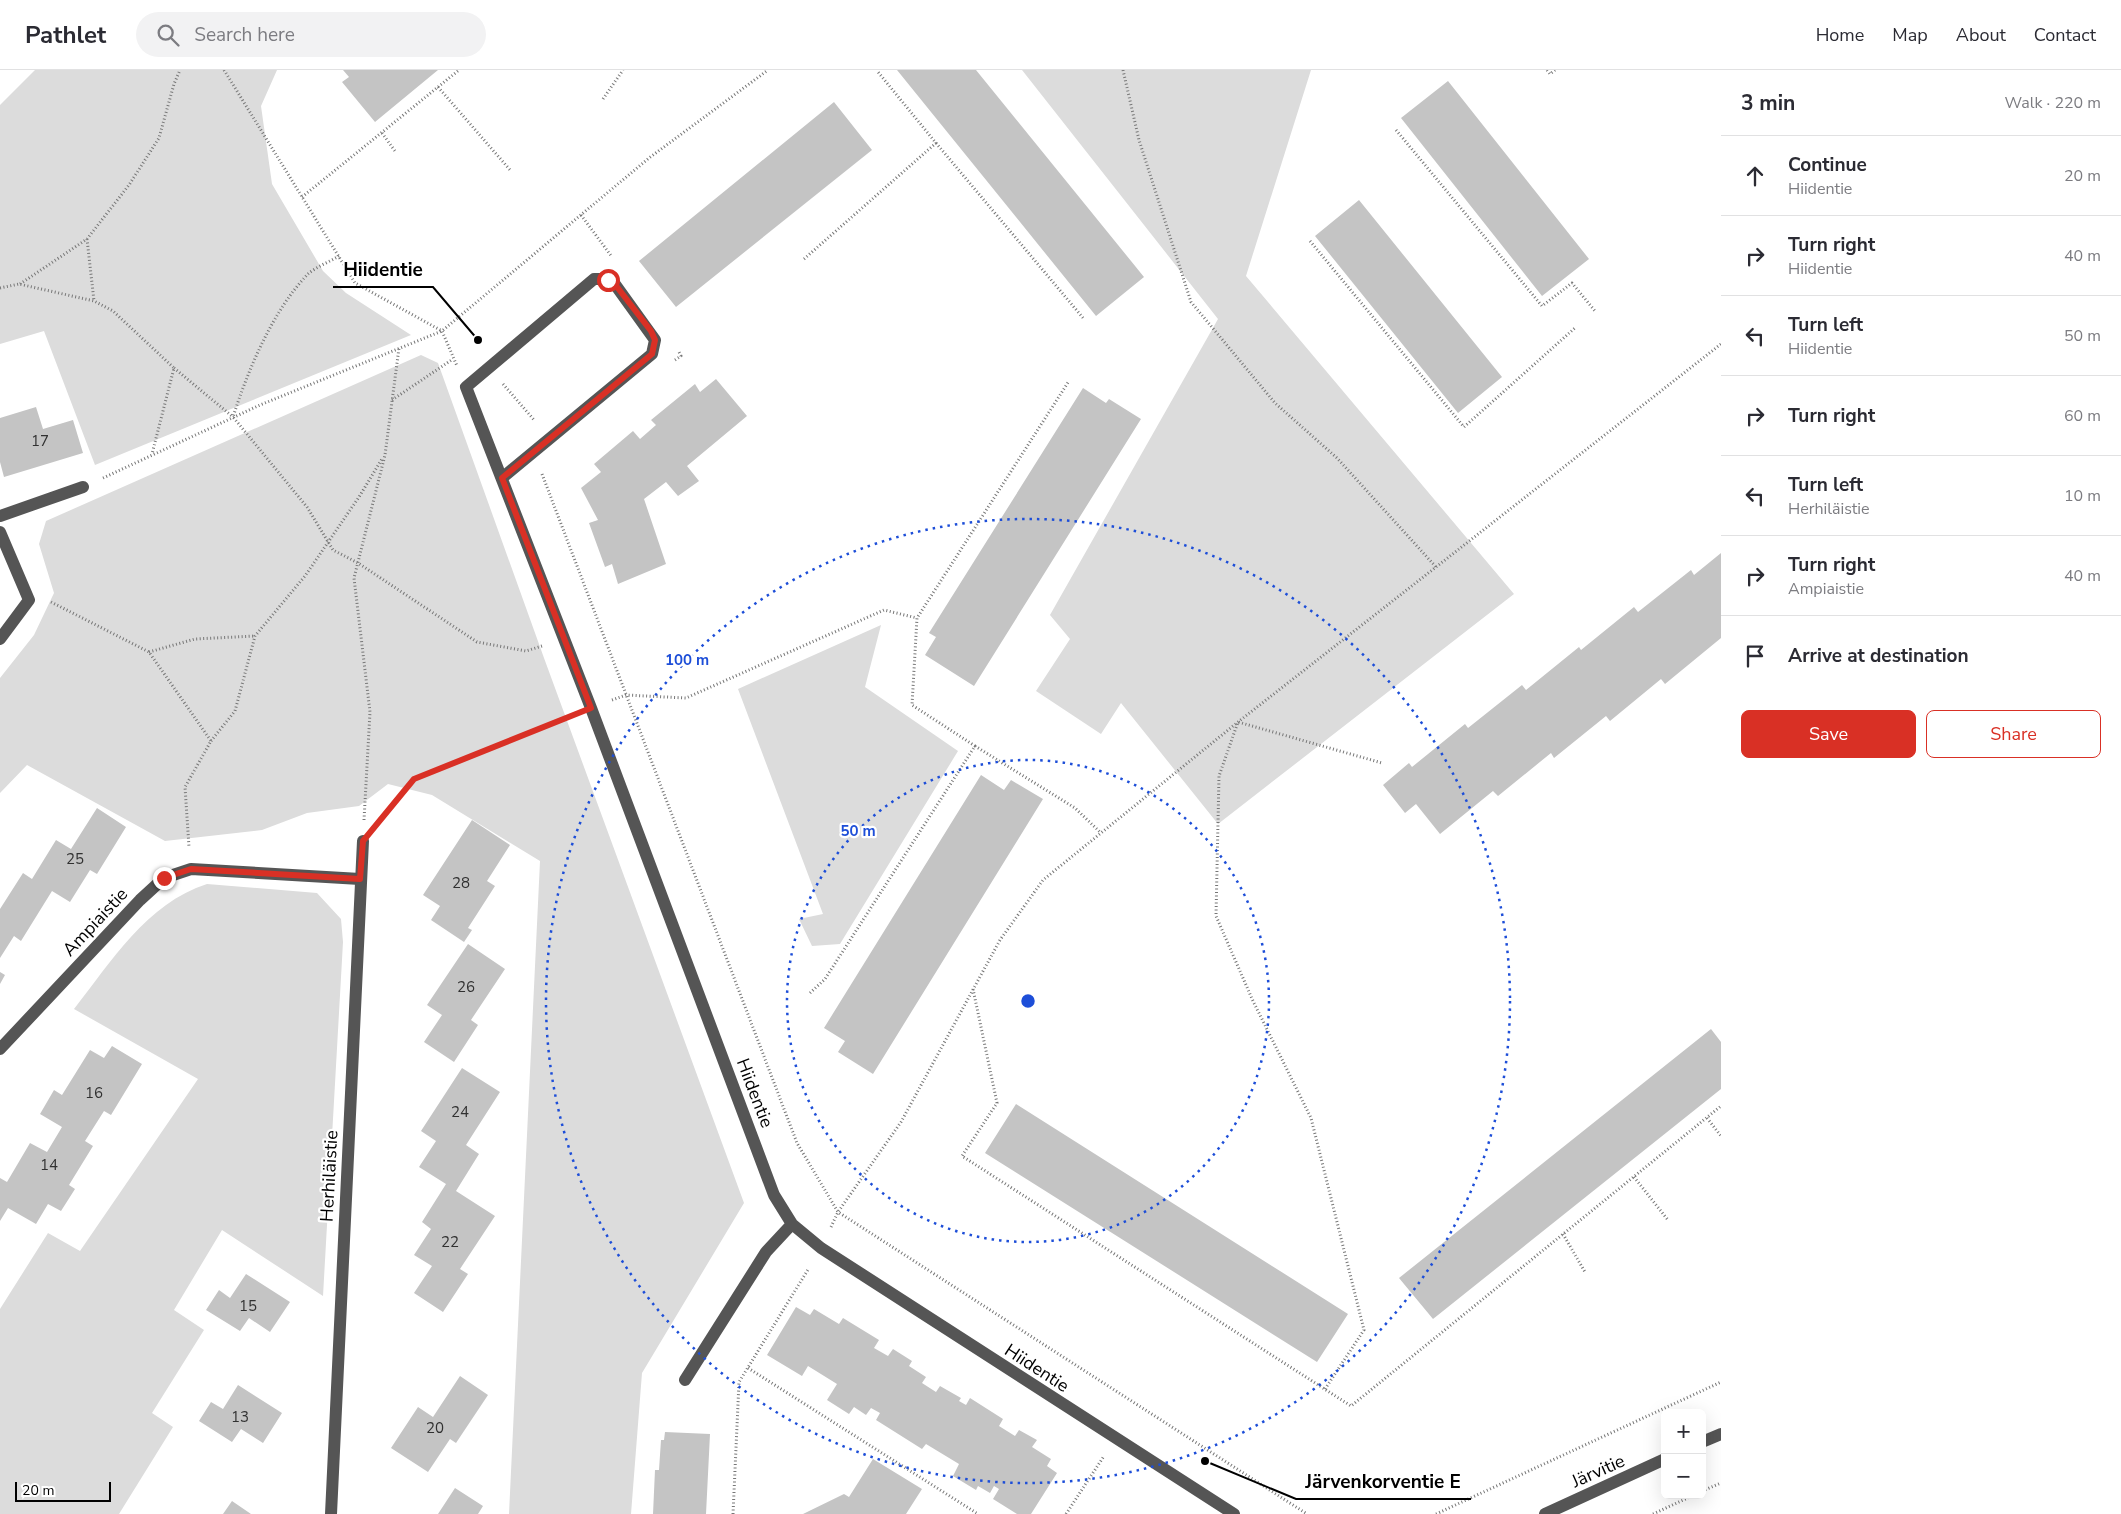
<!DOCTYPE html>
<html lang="en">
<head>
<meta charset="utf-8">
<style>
  body { margin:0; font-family:"Nunito Sans",sans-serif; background:#f2f2f3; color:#2b2b33 }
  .controls { position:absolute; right:15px; bottom:15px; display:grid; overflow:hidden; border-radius:8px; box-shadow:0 5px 20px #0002 }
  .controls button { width:45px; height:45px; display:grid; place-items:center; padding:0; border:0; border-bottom:1px solid #e1e1e2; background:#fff; color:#2b2b33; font:25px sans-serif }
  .scale { position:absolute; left:15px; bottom:12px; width:96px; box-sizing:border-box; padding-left:5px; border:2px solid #000; border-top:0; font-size:14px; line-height:18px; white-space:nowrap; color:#000; -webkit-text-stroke:4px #fff; paint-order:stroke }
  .stop { position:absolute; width:15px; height:15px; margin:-11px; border:4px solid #d93025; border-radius:50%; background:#fff }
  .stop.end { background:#d93025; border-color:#fff; box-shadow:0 1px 5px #0008 }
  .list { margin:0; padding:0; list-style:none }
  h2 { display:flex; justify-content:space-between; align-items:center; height:65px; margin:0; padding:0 20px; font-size:21px }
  h2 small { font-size:16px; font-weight:400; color:#7c7c81 }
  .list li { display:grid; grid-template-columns:32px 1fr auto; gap:15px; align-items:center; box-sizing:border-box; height:80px; padding:0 20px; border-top:1px solid #e1e1e2 }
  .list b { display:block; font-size:19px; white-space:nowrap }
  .list p { margin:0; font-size:16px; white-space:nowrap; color:#7c7c81 }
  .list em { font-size:16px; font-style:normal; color:#7c7c81 }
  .actions { display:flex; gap:10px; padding:15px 20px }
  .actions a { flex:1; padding:11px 0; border:1px solid #d93025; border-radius:8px; text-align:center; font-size:18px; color:#d93025 }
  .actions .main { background:#d93025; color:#fff }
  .icon { flex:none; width:28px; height:28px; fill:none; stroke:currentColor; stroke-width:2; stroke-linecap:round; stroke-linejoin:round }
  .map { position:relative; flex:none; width:1721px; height:1444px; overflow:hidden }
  header { display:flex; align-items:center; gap:30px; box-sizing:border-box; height:70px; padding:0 25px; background:#fff; border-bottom:1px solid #e1e1e2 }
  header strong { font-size:24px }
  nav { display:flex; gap:28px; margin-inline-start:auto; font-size:18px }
  .search { width:350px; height:45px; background:#f2f2f3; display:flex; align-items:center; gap:12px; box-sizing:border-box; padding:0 18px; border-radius:28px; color:#7c7c81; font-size:19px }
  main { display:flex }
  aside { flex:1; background:#fff }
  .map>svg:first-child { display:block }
  .green { fill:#dcdcdc }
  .building { fill:#c4c4c4 }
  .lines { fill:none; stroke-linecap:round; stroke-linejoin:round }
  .path { stroke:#777; stroke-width:3; stroke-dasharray:1 2.5; stroke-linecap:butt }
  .minor { stroke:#555; stroke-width:12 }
  .route { stroke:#d93025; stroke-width:6 }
  .ring { fill:none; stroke:#1d4ed8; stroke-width:2.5; stroke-dasharray:2.5 5 }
  .labels { text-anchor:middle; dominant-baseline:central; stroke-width:4.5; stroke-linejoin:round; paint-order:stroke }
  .number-label { font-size:15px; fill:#313131 }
  .street-label { font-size:18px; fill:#000; stroke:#fff }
  .centre { fill:#1d4ed8; stroke:#fff; stroke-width:2.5 }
  .ring-label { font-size:15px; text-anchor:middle; font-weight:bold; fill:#1d4ed8; stroke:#fff; stroke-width:4.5; stroke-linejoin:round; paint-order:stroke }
  .leader { fill:none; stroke:#000; stroke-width:2 }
  .callout-dot { fill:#000; stroke:#fff; stroke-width:2 }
  .callout-label { font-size:19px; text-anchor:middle; font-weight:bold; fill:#000; stroke:#fff; stroke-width:4.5; stroke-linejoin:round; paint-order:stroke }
</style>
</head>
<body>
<header>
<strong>Pathlet</strong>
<div class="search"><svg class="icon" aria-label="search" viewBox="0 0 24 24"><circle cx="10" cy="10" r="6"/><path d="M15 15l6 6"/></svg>Search here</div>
<nav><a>Home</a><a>Map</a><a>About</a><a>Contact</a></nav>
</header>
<main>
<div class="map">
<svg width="1721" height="1444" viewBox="0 0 1721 1444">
  <rect width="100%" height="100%" fill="#fff"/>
  <path class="green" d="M35,0H277L261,36L272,114L323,201L346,223L411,265L95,395L44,261L0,274V35Z
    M1022,0H1311L1246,206L1514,524L1218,754L1121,633L1101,664L1036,621L1070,569L1050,545L1218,249Z
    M421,285L438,293L544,588L744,1133L642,1303L631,1444H509L540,791L432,725L388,714L359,736L307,743L262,760L165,771L27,695L0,723V608L34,565L54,523L39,474L46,451Z
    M881,555L865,617L958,681L840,874L812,876L799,849L823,844L738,619Z
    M207,814L317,823L341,849L343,872L323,1226L222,1160L174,1240L204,1260L152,1343L173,1357L119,1444H0V1239L48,1163L80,1181L198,1009L74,939C111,892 147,833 207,814Z"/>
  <path class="building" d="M343,0H438L375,52L342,12L349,7Z
    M897,0H976L1144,207L1096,246Z
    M1448,11L1589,189L1542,226L1401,48Z
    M834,32L872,80L676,237L639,191Z
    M1359,130L1502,307L1458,343L1315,166Z
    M716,309L747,346L687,396L699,411L678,426L666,412L644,429L666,494L618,514L612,494L605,497L589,453L598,450L581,418L601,402L594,394L633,361L640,369L656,355L651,350L695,314L700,322Z
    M1083,318L1106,333L1109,329L1141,349L974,616L925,585L936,567L929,563Z
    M36,337L43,359L73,350L83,383L4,407L0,392V348Z
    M1721,483V568L1665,614L1661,609L1610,651L1606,646L1554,688L1551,683L1498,726L1493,721L1440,764L1416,734L1405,743L1383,715L1409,693L1412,697L1465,654L1468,658L1522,615L1526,620L1579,577L1581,580L1634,537L1638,542L1691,500L1694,505Z
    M981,705L1004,720L1011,710L1043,729L873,1004L838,982L845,971L824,958Z
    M97,738L126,757L97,804L90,800L70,832L52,821L21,871L14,866L0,888V839L23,803L32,809L56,770L71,779Z
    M472,750L510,775L487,811L495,816L468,858L472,860L464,872L431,850L440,836L423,825Z
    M468,874L505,899L471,950L478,955L454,992L424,972L442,945L427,935Z
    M0,902L5,905L0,914Z
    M1711,959L1721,972V1019L1433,1249L1399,1208Z
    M112,976L142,994L111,1045L104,1041L85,1071L93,1076L69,1115L75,1119L61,1141L48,1134L36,1154L8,1138L0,1151V1108L7,1112L30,1073L47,1082L62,1057L40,1044L54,1020L62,1025L90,980L104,988Z
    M462,998L500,1022L466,1075L479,1084L456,1121L495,1146L460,1199L468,1204L443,1242L414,1223L432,1196L414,1185L431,1159L422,1152L446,1114L419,1097L436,1071L421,1061Z
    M1016,1034L1348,1244L1317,1292L985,1083Z
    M246,1204L290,1232L270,1262L249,1248L240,1261L206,1240L219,1220L230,1228Z
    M796,1237L810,1245L814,1239L839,1254L843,1248L879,1270L874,1278L888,1286L893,1279L912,1291L909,1296L926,1307L922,1313L936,1322L940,1316L961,1328L959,1331L966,1335L970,1328L1003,1349L999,1356L1015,1366L1019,1360L1037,1370L1032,1377L1051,1389L1047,1396L1057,1403L1031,1444H1017L993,1429L999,1419L994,1416L990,1423L978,1416L976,1420L953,1406L959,1394L926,1374L922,1379L876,1350L880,1343L871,1338L866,1345L854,1337L849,1344L827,1330L837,1314L808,1296L802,1306L767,1285Z
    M460,1306L488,1325L456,1373L450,1369L428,1402L391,1378L418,1337L433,1347Z
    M238,1315L282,1343L263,1373L241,1359L232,1372L199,1351L211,1332L223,1339Z
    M665,1362L710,1364L706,1444H653L655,1400H659L661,1370H664Z
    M873,1389L922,1419L906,1444H803L844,1424L849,1427Z
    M455,1418L483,1436L478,1444H438Z
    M232,1431L251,1444H223Z"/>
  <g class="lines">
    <path class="path" d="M224,0L355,213L442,261L457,296
      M1123,0L1139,70L1191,232L1275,333L1337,388L1436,497
      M1547,0L1550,4L1555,0
      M438,17L511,101
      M603,29L623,0
      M1396,60L1542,236L1572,213L1595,241
      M382,63L395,81
      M936,73L1084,249
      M302,127L459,0
      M581,145L612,187
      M87,169L94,231
      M1310,171L1464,357L1576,257
      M339,186C329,192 316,197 308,204C273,240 248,300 233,347L307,437L333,480L358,493L477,572L526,581L542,576
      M804,189L936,73L878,2
      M20,214L87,169L129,115L159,68L174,14L180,0
      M0,218L19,214L94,231L113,241L174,298L152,384
      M675,290L681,286L678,280
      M174,298L233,347
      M503,314L535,351
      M392,330L453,289
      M542,404L797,1073L838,1142L1307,1444
      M103,408L260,335L442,261L649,88L768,0
      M51,532L149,582L211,671L185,717L189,777
      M149,582L195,569L255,566
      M612,630L626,625L686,628L884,540L917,548
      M211,671L235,641L255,566L305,506L359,427L382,389
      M975,676L1075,738L1101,763
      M364,750L370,642L354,508L385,385L399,278
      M376,755L414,709L571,646
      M973,919L997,1033L962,1086L1351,1336L1721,1036
      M810,923L825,909L975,676L912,635L917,548L1069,311
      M1707,1048L1721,1066
      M1634,1107L1668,1150
      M831,1157L838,1142L901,1052L1000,870L1043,810L1238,652L1721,274
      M1563,1164L1585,1202
      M748,1298L978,1444
      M1325,1319L1364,1260L1311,1048L1253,931L1216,846L1219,706L1238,652L1382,693
      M1702,1421L1721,1413
      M733,1444L739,1312L809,1198
      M1066,1444L1104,1386
      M1436,1444L1721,1312
      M1653,1444L1694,1425"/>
    <path class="minor" d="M502,408L652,284L655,270L614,213L603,209H594L466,317L591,638L774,1125L792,1154L821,1178L1234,1444
      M0,446L83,417
      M0,462L29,530L0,569
      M0,979L140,830L164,808L191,799L360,809
      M685,1310L766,1182L792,1154
      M1702,1372L1721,1364
      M331,1444L363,771
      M1545,1444L1665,1389"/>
  </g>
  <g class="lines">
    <path class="route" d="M164,808L191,799L360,809L363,771L414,709L591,638L502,408L652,284L655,270L651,261L614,213L608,210"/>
  </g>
  <g class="ring">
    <circle cx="1028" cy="931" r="241"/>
    <circle cx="1028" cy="931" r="482"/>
  </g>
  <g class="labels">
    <g class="number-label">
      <text x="40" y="371">17</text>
      <text x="75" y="789">25</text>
      <text x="461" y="813">28</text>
      <text x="466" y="917">26</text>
      <text x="94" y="1023">16</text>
      <text x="460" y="1042">24</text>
      <text x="49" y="1095">14</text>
      <text x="450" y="1172">22</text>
      <text x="248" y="1236">15</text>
      <text x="240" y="1347">13</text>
      <text x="435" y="1358">20</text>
    </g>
    <g class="street-label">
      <text transform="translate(95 852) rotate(-47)">Ampiaistie</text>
      <text transform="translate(755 1023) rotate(69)">Hiidentie</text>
      <text transform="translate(329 1106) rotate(-87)">Herhiläistie</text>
      <text transform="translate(1037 1298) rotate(33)">Hiidentie</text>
      <text transform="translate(1598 1401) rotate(-24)">Järvitie</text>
    </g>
  </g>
  <circle cx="1028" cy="931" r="8" class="centre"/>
  <g class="ring-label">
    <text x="687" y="595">100 m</text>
    <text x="858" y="766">50 m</text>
  </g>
  <path class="leader" d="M478 270L433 217H333M1205 1391L1296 1429H1471"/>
  <g class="callout-dot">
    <circle cx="478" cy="270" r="5"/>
    <circle cx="1205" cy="1391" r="5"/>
  </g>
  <g class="callout-label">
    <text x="383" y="206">Hiidentie</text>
    <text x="1383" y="1418">Järvenkorventie E</text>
  </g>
</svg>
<div class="controls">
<button>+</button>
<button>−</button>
</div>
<div class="scale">20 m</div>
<div class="stop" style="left:608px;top:210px"></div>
<div class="stop end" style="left:164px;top:808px"></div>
</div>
<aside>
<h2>3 min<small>Walk · 220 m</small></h2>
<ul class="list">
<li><svg class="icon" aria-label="ahead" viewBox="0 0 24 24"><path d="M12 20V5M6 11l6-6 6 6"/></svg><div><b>Continue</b><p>Hiidentie</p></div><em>20 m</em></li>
<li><svg class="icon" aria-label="right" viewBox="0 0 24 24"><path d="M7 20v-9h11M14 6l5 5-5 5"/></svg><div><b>Turn right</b><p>Hiidentie</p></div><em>40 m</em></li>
<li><svg class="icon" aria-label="left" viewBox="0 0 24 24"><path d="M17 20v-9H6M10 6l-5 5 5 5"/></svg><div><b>Turn left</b><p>Hiidentie</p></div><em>50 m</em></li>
<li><svg class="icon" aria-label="right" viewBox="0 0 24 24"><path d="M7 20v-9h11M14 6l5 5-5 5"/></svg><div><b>Turn right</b></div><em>60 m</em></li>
<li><svg class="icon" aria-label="left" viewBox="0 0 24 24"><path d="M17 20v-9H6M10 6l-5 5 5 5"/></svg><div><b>Turn left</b><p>Herhiläistie</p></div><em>10 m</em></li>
<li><svg class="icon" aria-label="right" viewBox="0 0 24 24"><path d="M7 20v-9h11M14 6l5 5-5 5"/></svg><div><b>Turn right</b><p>Ampiaistie</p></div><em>40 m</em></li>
<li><svg class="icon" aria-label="arrive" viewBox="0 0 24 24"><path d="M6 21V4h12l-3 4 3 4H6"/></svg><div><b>Arrive at destination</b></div></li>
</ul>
<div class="actions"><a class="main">Save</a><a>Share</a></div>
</aside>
</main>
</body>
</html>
